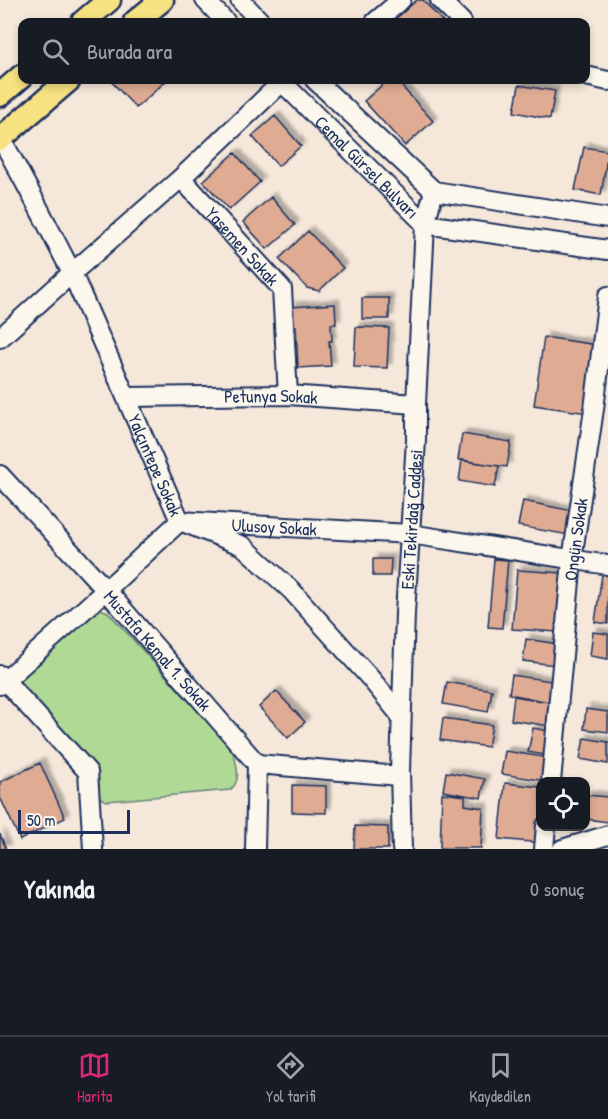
<!DOCTYPE html>
<html lang="tr">
<head>
<meta charset="utf-8">
<style>
  body { margin:0; font-family:"Patrick Hand",sans-serif; background:#20242c; color:#f1f3f6 }
  .controls { position:absolute; right:18px; bottom:18px; display:grid; overflow:hidden; border-radius:12px; box-shadow:0 3px 9px #0003 }
  .controls button { width:54px; height:54px; display:grid; place-items:center; padding:0; border:0; border-bottom:2px solid #363941; background:#171b24; color:#f1f3f6; font:30px sans-serif }
  .scale { position:absolute; left:18px; bottom:15px; width:112px; box-sizing:border-box; padding-left:6px; border:3px solid #1b2f5e; border-top:0; font-size:16px; line-height:21px; white-space:nowrap; color:#1b2f5e; -webkit-text-stroke:4px #fbf7ec; paint-order:stroke }
  .list { margin:0; padding:0; list-style:none }
  h2 { display:flex; justify-content:space-between; align-items:center; height:78px; margin:0; padding:0 24px; font-size:26px }
  h2 small { font-size:20px; font-weight:400; color:#9ea1a6 }
  .icon { flex:none; width:33px; height:33px; fill:none; stroke:currentColor; stroke-width:2; stroke-linecap:round; stroke-linejoin:round }
  .map { position:relative; flex:none; width:608px; height:849px; overflow:hidden }
  .search { position:absolute; background:#171b24; box-shadow:0 3px 9px #0003; left:18px; right:18px; top:18px; height:66px; display:flex; align-items:center; gap:15px; box-sizing:border-box; padding:0 21px; border-radius:12px; color:#9ea1a6; font-size:22px }
  .sheet { height:186px; background:#171b24 }
  nav { display:flex; justify-content:space-around; align-items:center; box-sizing:border-box; height:84px; border-top:2px solid #363941; background:#171b24; font-size:16px; color:#9ea1a6 }
  nav a { display:grid; justify-items:center; gap:3px }
  nav .on { color:#db2777 }
  .map>svg:first-child { display:block }
  .green { fill:#b1d996; stroke:#66847a; stroke-width:1.5 }
  .building { fill:#dfac93; stroke:#1b2f5e; stroke-width:1.5; filter:url(#shadow) }
  .lines { fill:none; stroke-linecap:round; stroke-linejoin:round }
  .minor-casing { stroke:#1b2f5e; stroke-width:22 }
  .major-casing { stroke:#1b2f5e; stroke-width:27 }
  .minor { stroke:#fbf7ec; stroke-width:18 }
  .major { stroke:#f7e281; stroke-width:22 }
  .labels { text-anchor:middle; dominant-baseline:central; stroke-width:5; stroke-linejoin:round; paint-order:stroke }
  .street-label { font-size:18px; fill:#1b2f5e; stroke:#fbf7ec }
</style>
</head>
<body>
<div class="map">
<svg width="608" height="849" viewBox="0 0 608 849">
  <defs>
    <filter id="shadow"><feDropShadow dx="4.5" dy="-4.5" stdDeviation="1.5" flood-color="#0004"/></filter>
  </defs>
  <rect width="100%" height="100%" fill="#f5e8da"/>
  <filter id="ink" filterUnits="userSpaceOnUse"><feTurbulence type="fractalNoise" baseFrequency=".0167" numOctaves="2"/><feDisplacementMap in="SourceGraphic" scale="12" xChannelSelector="R" yChannelSelector="G"/><feConvolveMatrix kernelMatrix="1 2 1 2 8 2 1 2 1" color-interpolation-filters="sRGB"/></filter>
  <g filter="url(#ink)">
    <path class="green" d="M100,609L108,612L231,748C235,756 240,774 236,782C235,786 232,788 230,790L107,801L98,797L15,683L96,610Z"/>
    <path class="building" d="M417,0H423L443,22H392Z
      M110,80H167L136,108Z
      M388,80H396L433,121L405,146L364,101Z
      M519,85L555,91L550,119L514,112Z
      M275,116L301,146L278,166L252,136Z
      M584,147L608,151L601,195L575,190Z
      M235,153L260,182L229,210L203,181Z
      M271,197L295,225L267,249L243,222Z
      M308,231L343,268L319,291L307,288L279,259Z
      M362,298H389V319H362Z
      M335,304L336,324H331L332,341H329L331,366L298,368L296,326L292,327L291,307Z
      M356,327L389,328L387,368L354,367Z
      M544,337L597,345L587,413L534,405Z
      M462,434L511,442L507,467L458,460Z
      M462,460L499,466L495,487L459,481Z
      M523,501L573,511L569,535L518,526Z
      M373,559H391L390,576H373Z
      M494,559L508,560L502,628L488,627Z
      M517,570L563,573L558,632L512,629Z
      M602,574L608,575V624L595,622Z
      M593,632L608,634V659L590,656Z
      M526,639L558,644L555,665L523,661Z
      M512,675L558,682L554,703L509,694Z
      M447,682L492,690L488,712L443,704Z
      M276,691L305,722L288,738L259,707Z
      M514,696L554,703L550,726L511,720Z
      M586,709L608,712V732L584,729Z
      M443,718L492,725L488,747L440,740Z
      M533,728L554,732L550,756L528,752Z
      M584,738L608,742V764L580,759Z
      M505,751L550,758L546,781L501,774Z
      M40,763L65,818L20,840L0,797V782Z
      M446,772L485,779L481,798L443,791Z
      M505,783L540,787L541,843L499,839Z
      M292,785L326,786V813L292,812Z
      M442,793L465,796V805L483,808L481,848H440Z
      M586,795L608,797V822L586,819Z
      M355,826L388,827V849H354Z
      M0,834L6,849H0Z"/>
    <g class="lines">
      <g class="minor-casing">
        <g id="minor">
          <path d="M205,0L226,22"/>
          <path d="M240,0L261,22"/>
          <path d="M440,0L462,22"/>
          <path d="M375,22L401,0"/>
          <path d="M586,76L608,81"/>
          <path id="s1" d="M280,80L425,224L608,250"/>
          <path d="M315,80L434,191L608,218"/>
          <path id="s2" d="M1,138L38,207L72,273L180,521L243,546L291,590L371,679L401,716"/>
          <path id="s3" d="M181,178L282,289L288,395"/>
          <path d="M0,338L72,273L181,178L282,82"/>
          <path id="s4" d="M127,397L288,395L416,404"/>
          <path id="s5" d="M0,475L106,590L257,764L255,849"/>
          <path d="M0,675L88,772L93,849"/>
          <path id="s6" d="M0,685L106,590L180,521L410,534L608,565"/>
          <path d="M257,764L400,776"/>
          <path id="s7" d="M551,782L572,560L594,409L608,296"/>
          <path id="s8" d="M402,849L400,771L405,613L416,440V404L425,224L434,191"/>
          <path d="M544,849L546,826"/>
          <path d="M562,849L608,835"/>
        </g>
      </g>
      <g class="major-casing">
        <path id="major" d="M83,22L109,0
          M135,22L162,0
          M0,95L22,76
          M0,139L69,80"/>
      </g>
      <use href="#minor" class="minor"/>
      <use href="#major" class="major"/>
    </g>
  </g>
  <g class="labels">
    <g class="street-label">
      <text stroke="none"><textPath href="#s1" startOffset="123">Cemal Gürsel Bulvarı</textPath></text>
      <text stroke="none"><textPath href="#s3" startOffset="92">Yasemen Sokak</textPath></text>
      <text stroke="none"><textPath href="#s4" startOffset="144">Petunya Sokak</textPath></text>
      <text stroke="none"><textPath href="#s2" startOffset="362">Yalçıntepe Sokak</textPath></text>
      <text stroke="none"><textPath href="#s8" startOffset="330">Eski Tekirdağ Caddesi</textPath></text>
      <text stroke="none"><textPath href="#s6" startOffset="338">Ulusoy Sokak</textPath></text>
      <text stroke="none"><textPath href="#s7" startOffset="244">Ongün Sokak</textPath></text>
      <text stroke="none"><textPath href="#s5" startOffset="236">Mustafa Kemal 1. Sokak</textPath></text>
    </g>
  </g>
</svg>
<div class="controls">
<button><svg class="icon" aria-label="locate" viewBox="0 0 24 24"><circle cx="12" cy="12" r="6"/><path d="M12 2v4M12 18v4M2 12h4M18 12h4"/></svg></button>
</div>
<div class="scale">50 m</div>
<div class="search"><svg class="icon" aria-label="search" viewBox="0 0 24 24"><circle cx="10" cy="10" r="6"/><path d="M15 15l6 6"/></svg>Burada ara</div>
</div>
<section class="sheet">
<h2>Yakında<small>0 sonuç</small></h2>
<ul class="list">
</ul>
</section>
<nav>
<a class="on"><svg class="icon" aria-label="map" viewBox="0 0 24 24"><path d="M3 6l6-2 6 2 6-2v14l-6 2-6-2-6 2zM9 4v14M15 6v14"/></svg>Harita</a>
<a><svg class="icon" aria-label="directions" viewBox="0 0 24 24"><path d="M12 3l9 9-9 9-9-9zM9 14v-3h6M13 9l2 2-2 2"/></svg>Yol tarifi</a>
<a><svg class="icon" aria-label="saved" viewBox="0 0 24 24"><path d="M7 4h10v16l-5-4-5 4z"/></svg>Kaydedilen</a>
</nav>
</body>
</html>
